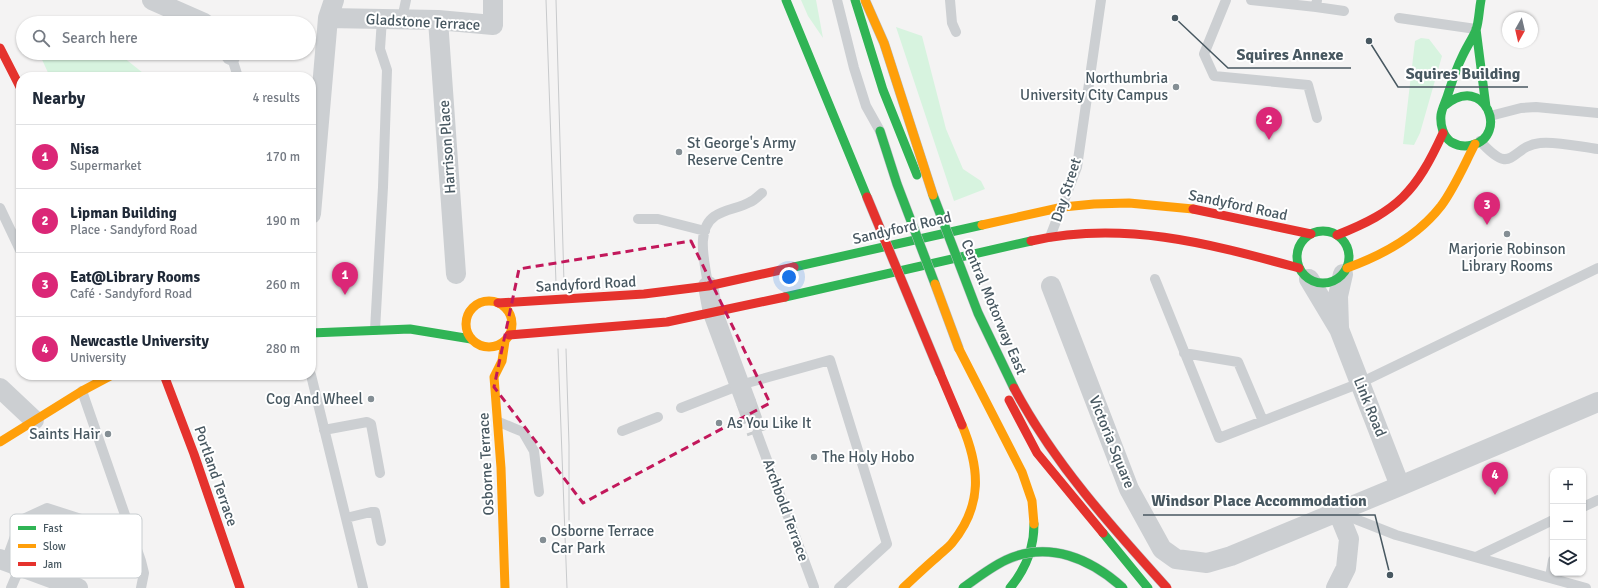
<!DOCTYPE html>
<html lang="en">
<head>
<meta charset="utf-8">
<style>
  body { margin:0; font-family:Signika,sans-serif; background:#f2f2f3; color:#1f2937 }
  .controls { position:absolute; right:12px; bottom:12px; display:grid; overflow:hidden; border-radius:8px; box-shadow:0 1px 3px #0004 }
  .controls button { width:36px; height:36px; display:grid; place-items:center; padding:0; border:0; border-bottom:1px solid #e0e1e3; background:#fff; color:#1f2937; font:20px sans-serif }
  .compass { position:absolute; left:1502px; top:12px; width:36px; height:36px; border-radius:50%; background:#fff; box-shadow:0 1px 3px #0004; rotate:188deg }
  .you { position:absolute; left:789px; top:277px; width:14px; height:14px; margin:-10px; border:3px solid #fff; border-radius:50%; background:#1a73e8; box-shadow:0 0 0 6px #1a73e833 }
  .badge { display:grid; place-items:center; width:26px; height:26px; border-radius:50%; background:#db2777; color:#fff; font-size:13px; font-weight:700 }
  .pin { position:absolute; translate:-50% -33px; filter:drop-shadow(0 1px 2px #0008) }
  .pin::after { content:''; position:absolute; top:21px; width:14px; height:12px; background:inherit; clip-path:polygon(0 0,100% 0,50% 100%) }
  .list { margin:0; padding:0; list-style:none }
  h2 { display:flex; justify-content:space-between; align-items:center; height:52px; margin:0; padding:0 16px; font-size:17px }
  h2 small { font-size:13px; font-weight:400; color:#747a83 }
  .list li { display:grid; grid-template-columns:26px 1fr auto; gap:12px; align-items:center; box-sizing:border-box; height:64px; padding:0 16px; border-top:1px solid #e0e1e3 }
  .list b { display:block; font-size:15px; white-space:nowrap }
  .list p { margin:0; font-size:13px; white-space:nowrap; color:#747a83 }
  .list em { font-size:13px; font-style:normal; color:#747a83 }
  .icon { flex:none; width:22px; height:22px; fill:none; stroke:currentColor; stroke-width:2; stroke-linecap:round; stroke-linejoin:round }
  .map { position:relative; flex:none; width:1598px; height:588px; overflow:hidden }
  .search { position:absolute; background:#fff; box-shadow:0 1px 3px #0004; left:16px; top:16px; width:300px; height:44px; display:flex; align-items:center; gap:10px; box-sizing:border-box; padding:0 14px; border-radius:22px; color:#747a83; font-size:15px }
  .panel { position:absolute; background:#fff; box-shadow:0 1px 3px #0004; left:16px; top:72px; width:300px; height:308px; border-radius:16px }
  .map>svg:first-child { display:block }
  .green { fill:#d7f3df }
  .lines { fill:none; stroke-linecap:round; stroke-linejoin:round }
  .street-tunnel { stroke:#c9ccce; stroke-width:20; stroke-dasharray:20 10; stroke-linecap:butt }
  .lane { stroke:#cccfd2; stroke-width:10 }
  .street { stroke:#cccfd2; stroke-width:20 }
  .fast { stroke:#30b455; stroke-width:9 }
  .slow { stroke:#ff9f0a; stroke-width:9 }
  .jam { stroke:#e5322d; stroke-width:9 }
  .tram { stroke:#c8cacc; stroke-width:1 }
  .fast-bridge-casing { stroke:#b8bec3; stroke-width:10; stroke-linecap:butt }
  .slow-bridge-casing { stroke:#b8bec3; stroke-width:10; stroke-linecap:butt }
  .jam-bridge-casing { stroke:#b8bec3; stroke-width:10; stroke-linecap:butt }
  .fast-bridge { stroke:#30b455; stroke-width:9 }
  .slow-bridge { stroke:#ff9f0a; stroke-width:9 }
  .jam-bridge { stroke:#e5322d; stroke-width:9 }
  .marked { fill:none; stroke:#c2185b; stroke-width:3; stroke-dasharray:8 5; stroke-linejoin:round }
  .poi-dot { fill:#848e94; stroke:#fff; stroke-width:1.5 }
  .labels { text-anchor:middle; dominant-baseline:central; stroke-width:4; stroke-linejoin:round; paint-order:stroke }
  .street-label { font-size:15px; fill:#485861; stroke:#fff }
  .poi-label { font-size:15px; fill:#485861; stroke:#fff; text-anchor:start }
  .key { fill:#fff; stroke:#c8cdd0; stroke-width:1 }
  .key-label { font-size:11px; fill:#485861 }
  .leader { fill:none; stroke:#485861; stroke-width:1.5 }
  .callout-dot { fill:#485861; stroke:#fff; stroke-width:1.5 }
  .callout-label { font-size:16px; text-anchor:middle; font-weight:bold; fill:#485861; stroke:#fff; stroke-width:4; stroke-linejoin:round; paint-order:stroke }
</style>
</head>
<body>
<div class="map">
<svg width="1598" height="588" viewBox="0 0 1598 588">
  <rect width="100%" height="100%" fill="#f4f3f3"/>
  <path class="green" d="M801,0H816L823,38L808,16Z
    M896,27L922,36L946,129L963,169L981,181L985,189L954,201Z
    M1421,38L1429,39L1442,56L1420,133L1414,145L1403,144L1415,41Z
    M39,53H118L148,77H50Z"/>
  <g class="lines">
    <path class="street-tunnel" d="M746,402L757,433"/>
    <path class="lane" d="M837,0L854,68L866,106L880,131
      M950,0L952,23L956,32
      M1226,0L1204,54L1214,76L1308,85L1317,118
      M1251,0L1316,7L1317,0
      M1316,7L1344,11
      M1399,18L1476,29
      M402,19L406,0
      M231,55L238,77
      M1490,116L1521,108L1536,107L1598,113
      M1480,141C1514,179 1510,146 1540,143C1556,141 1581,147 1598,149
      M0,208L21,252
      M638,219H658L705,231
      M1050,237L1077,167L1101,0
      M1155,279L1219,438L1360,383L1598,268
      M708,286C706,266 694,230 715,216C725,209 740,208 750,202C755,200 758,196 762,193
      M375,330L383,187L387,70L380,49L382,19
      M1184,353L1238,362L1263,421
      M311,375L363,588
      M82,391L141,561L144,573L141,588
      M681,408L740,385L830,360L887,544L839,588
      M499,422L523,432L534,451L539,492
      M324,430L367,422L371,424L380,473
      M622,431L658,417
      M757,433L814,587
      M1583,507L1598,500
      M1340,513L1396,535L1586,588
      M346,518L371,512H375L381,541
      M1476,557L1553,520
      M6,561L21,520L47,508L131,535
      M1550,577L1553,560
      M11,588L20,567"/>
    <path class="street" d="M152,0L204,23
      M328,18L438,20L493,25V0
      M438,20L456,274
      M230,53L231,55
      M311,214L328,18L334,0
      M1309,279L1339,329L1400,486
      M708,286L713,313L746,402
      M1051,286L1129,489L1162,549L1176,559L1207,563L1231,556L1400,486L1598,402
      M1339,327L1338,296L1343,274
      M0,388L34,420
      M0,559L78,588
      M1336,588L1346,568L1349,539L1338,512"/>
    <path class="fast" d="M786,0L867,197
      M855,0L883,90L917,175
      M1476,29L1486,107
      M1444,106C1486,71 1509,137 1472,145C1465,147 1458,146 1451,142C1443,136 1440,125 1441,115C1442,108 1446,101 1448,94C1452,82 1456,69 1462,57C1466,48 1472,39 1476,30C1479,21 1479,10 1481,0
      M1297 257a26 26 0 1 1 52 0a26 26 0 1 1-52 0Z
      M794,267L982,225
      M785,297L1031,241
      M311,333L410,329L471,339
      M1103,533L1148,588
      M1010,588C1025,570 1034,548 1034,524"/>
    <path class="slow" d="M982,225L1063,207L1094,204L1129,203L1193,209
      M1347,268C1383,255 1417,237 1441,206C1455,187 1464,165 1475,144
      M466 324a23 23 0 1 1 46 0a23 23 0 1 1-46 0Z
      M505,341L502,361L494,377L501,468L505,588
      M959,349L1022,472L1032,501L1034,524
      M0,442L82,391L112,375
      M903,588C914,578 925,567 937,557C942,552 948,548 952,543C983,505 980,468 962,425"/>
    <path class="jam" d="M0,48L21,89
      M1193,209L1311,234
      M1337,235C1398,211 1416,192 1443,133
      M1031,241C1124,220 1210,244 1299,268
      M498,303L644,294L708,286L794,267
      M509,335L667,322L785,297
      M940,373L962,425
      M164,375L194,454L240,588
      M1009,400L1037,453L1103,533"/>
    <path class="tram" d="M546,0L556,283
      M556,0L564,283
      M558,349L567,588
      M566,349L569,445V520"/>
    <g class="fast-bridge-casing">
      <path id="fast-bridge" d="M880,131L897,184L935,284
        M933,195L978,313L1014,388
        M963,588C977,578 991,567 1006,560C1049,540 1091,559 1123,588"/>
    </g>
    <g class="slow-bridge-casing">
      <path id="slow-bridge" d="M865,0L884,43L933,195
        M935,284L959,349"/>
    </g>
    <g class="jam-bridge-casing">
      <path id="jam-bridge" d="M867,197L940,373
        M1014,388C1054,463 1110,525 1167,588"/>
    </g>
    <use href="#fast-bridge" class="fast-bridge"/>
    <use href="#slow-bridge" class="slow-bridge"/>
    <use href="#jam-bridge" class="jam-bridge"/>
  </g>
  <path class="marked" d="M691,241L770,403L583,503L494,387L519,269Z"/>
  <g class="poi-dot">
    <circle cx="1176" cy="87" r="4"/>
    <circle cx="679" cy="152" r="4"/>
    <circle cx="1507" cy="234" r="4"/>
    <circle cx="371" cy="399" r="4"/>
    <circle cx="719" cy="423" r="4"/>
    <circle cx="108" cy="434" r="4"/>
    <circle cx="814" cy="457" r="4"/>
    <circle cx="543" cy="540" r="4"/>
  </g>
  <g class="labels">
    <g class="street-label">
      <text transform="translate(423 22) rotate(3)">Gladstone Terrace</text>
      <text transform="translate(447 147) rotate(-94)">Harrison Place</text>
      <text transform="translate(1066 190) rotate(-72)">Day Street</text>
      <text transform="translate(1238 205) rotate(12)">Sandyford Road</text>
      <text transform="translate(902 228) rotate(-13)">Sandyford Road</text>
      <text transform="translate(586 284) rotate(-3)">Sandyford Road</text>
      <text transform="translate(994 307) rotate(67)">Central Motorway East</text>
      <text transform="translate(1370 407) rotate(68)">Link Road</text>
      <text transform="translate(1112 442) rotate(68)">Victoria Square</text>
      <text transform="translate(486 464) rotate(-93)">Osborne Terrace</text>
      <text transform="translate(216 476) rotate(71)">Portland Terrace</text>
      <text transform="translate(786 510) rotate(70)">Archbold Terrace</text>
    </g>
    <g class="poi-label">
      <text x="1168" y="78" text-anchor="end">Northumbria<tspan x="1168" dy="17">University City Campus</tspan></text>
      <text x="687" y="143">St George's Army<tspan x="687" dy="17">Reserve Centre</tspan></text>
      <text x="1507" y="249" text-anchor="middle">Marjorie Robinson<tspan x="1507" dy="17">Library Rooms</tspan></text>
      <text x="363" y="399" text-anchor="end">Cog And Wheel</text>
      <text x="727" y="423">As You Like It</text>
      <text x="100" y="434" text-anchor="end">Saints Hair</text>
      <text x="822" y="457">The Holy Hobo</text>
      <text x="551" y="531">Osborne Terrace<tspan x="551" dy="17">Car Park</tspan></text>
    </g>
  </g>
  <rect x="10" y="514" width="132" height="64" rx="6" class="key"/>
  <rect x="18" y="526" width="18" height="4" fill="#30b455"/>
  <rect x="18" y="544" width="18" height="4" fill="#ff9f0a"/>
  <rect x="18" y="562" width="18" height="4" fill="#e5322d"/>
  <g class="key-label">
    <text x="43" y="532">Fast</text>
    <text x="43" y="550">Slow</text>
    <text x="43" y="568">Jam</text>
  </g>
  <path class="leader" d="M1175 18L1228 68H1351M1369 41L1398 87H1528M1390 575L1375 515H1143"/>
  <g class="callout-dot">
    <circle cx="1175" cy="18" r="4"/>
    <circle cx="1369" cy="41" r="4"/>
    <circle cx="1390" cy="575" r="4"/>
  </g>
  <g class="callout-label">
    <text x="1290" y="60">Squires Annexe</text>
    <text x="1463" y="79">Squires Building</text>
    <text x="1259" y="506">Windsor Place Accommodation</text>
  </g>
</svg>
<div class="controls">
<button>+</button>
<button>−</button>
<button><svg class="icon" aria-label="layers" viewBox="0 0 24 24"><path d="M12 4l9 5-9 5-9-5zM3 14l9 5 9-5"/></svg></button>
</div>
<svg class="compass" viewBox="-18 -18 36 36"><path d="M0-13l5 13h-10z" fill="#e53935"/><path d="M0 13l5-13h-10z" fill="#747a83"/></svg>
<div class="you"></div>
<div class="pin badge" style="left:345px;top:295px">1</div>
<div class="pin badge" style="left:1269px;top:140px">2</div>
<div class="pin badge" style="left:1487px;top:225px">3</div>
<div class="pin badge" style="left:1495px;top:495px">4</div>
<div class="search"><svg class="icon" aria-label="search" viewBox="0 0 24 24"><circle cx="10" cy="10" r="6"/><path d="M15 15l6 6"/></svg>Search here</div>
<section class="panel">
<h2>Nearby<small>4 results</small></h2>
<ul class="list">
<li><span class="badge">1</span><div><b>Nisa</b><p>Supermarket</p></div><em>170 m</em></li>
<li><span class="badge">2</span><div><b>Lipman Building</b><p>Place · Sandyford Road</p></div><em>190 m</em></li>
<li><span class="badge">3</span><div><b>Eat@Library Rooms</b><p>Café · Sandyford Road</p></div><em>260 m</em></li>
<li><span class="badge">4</span><div><b>Newcastle University</b><p>University</p></div><em>280 m</em></li>
</ul>
</section>
</div>
</body>
</html>
